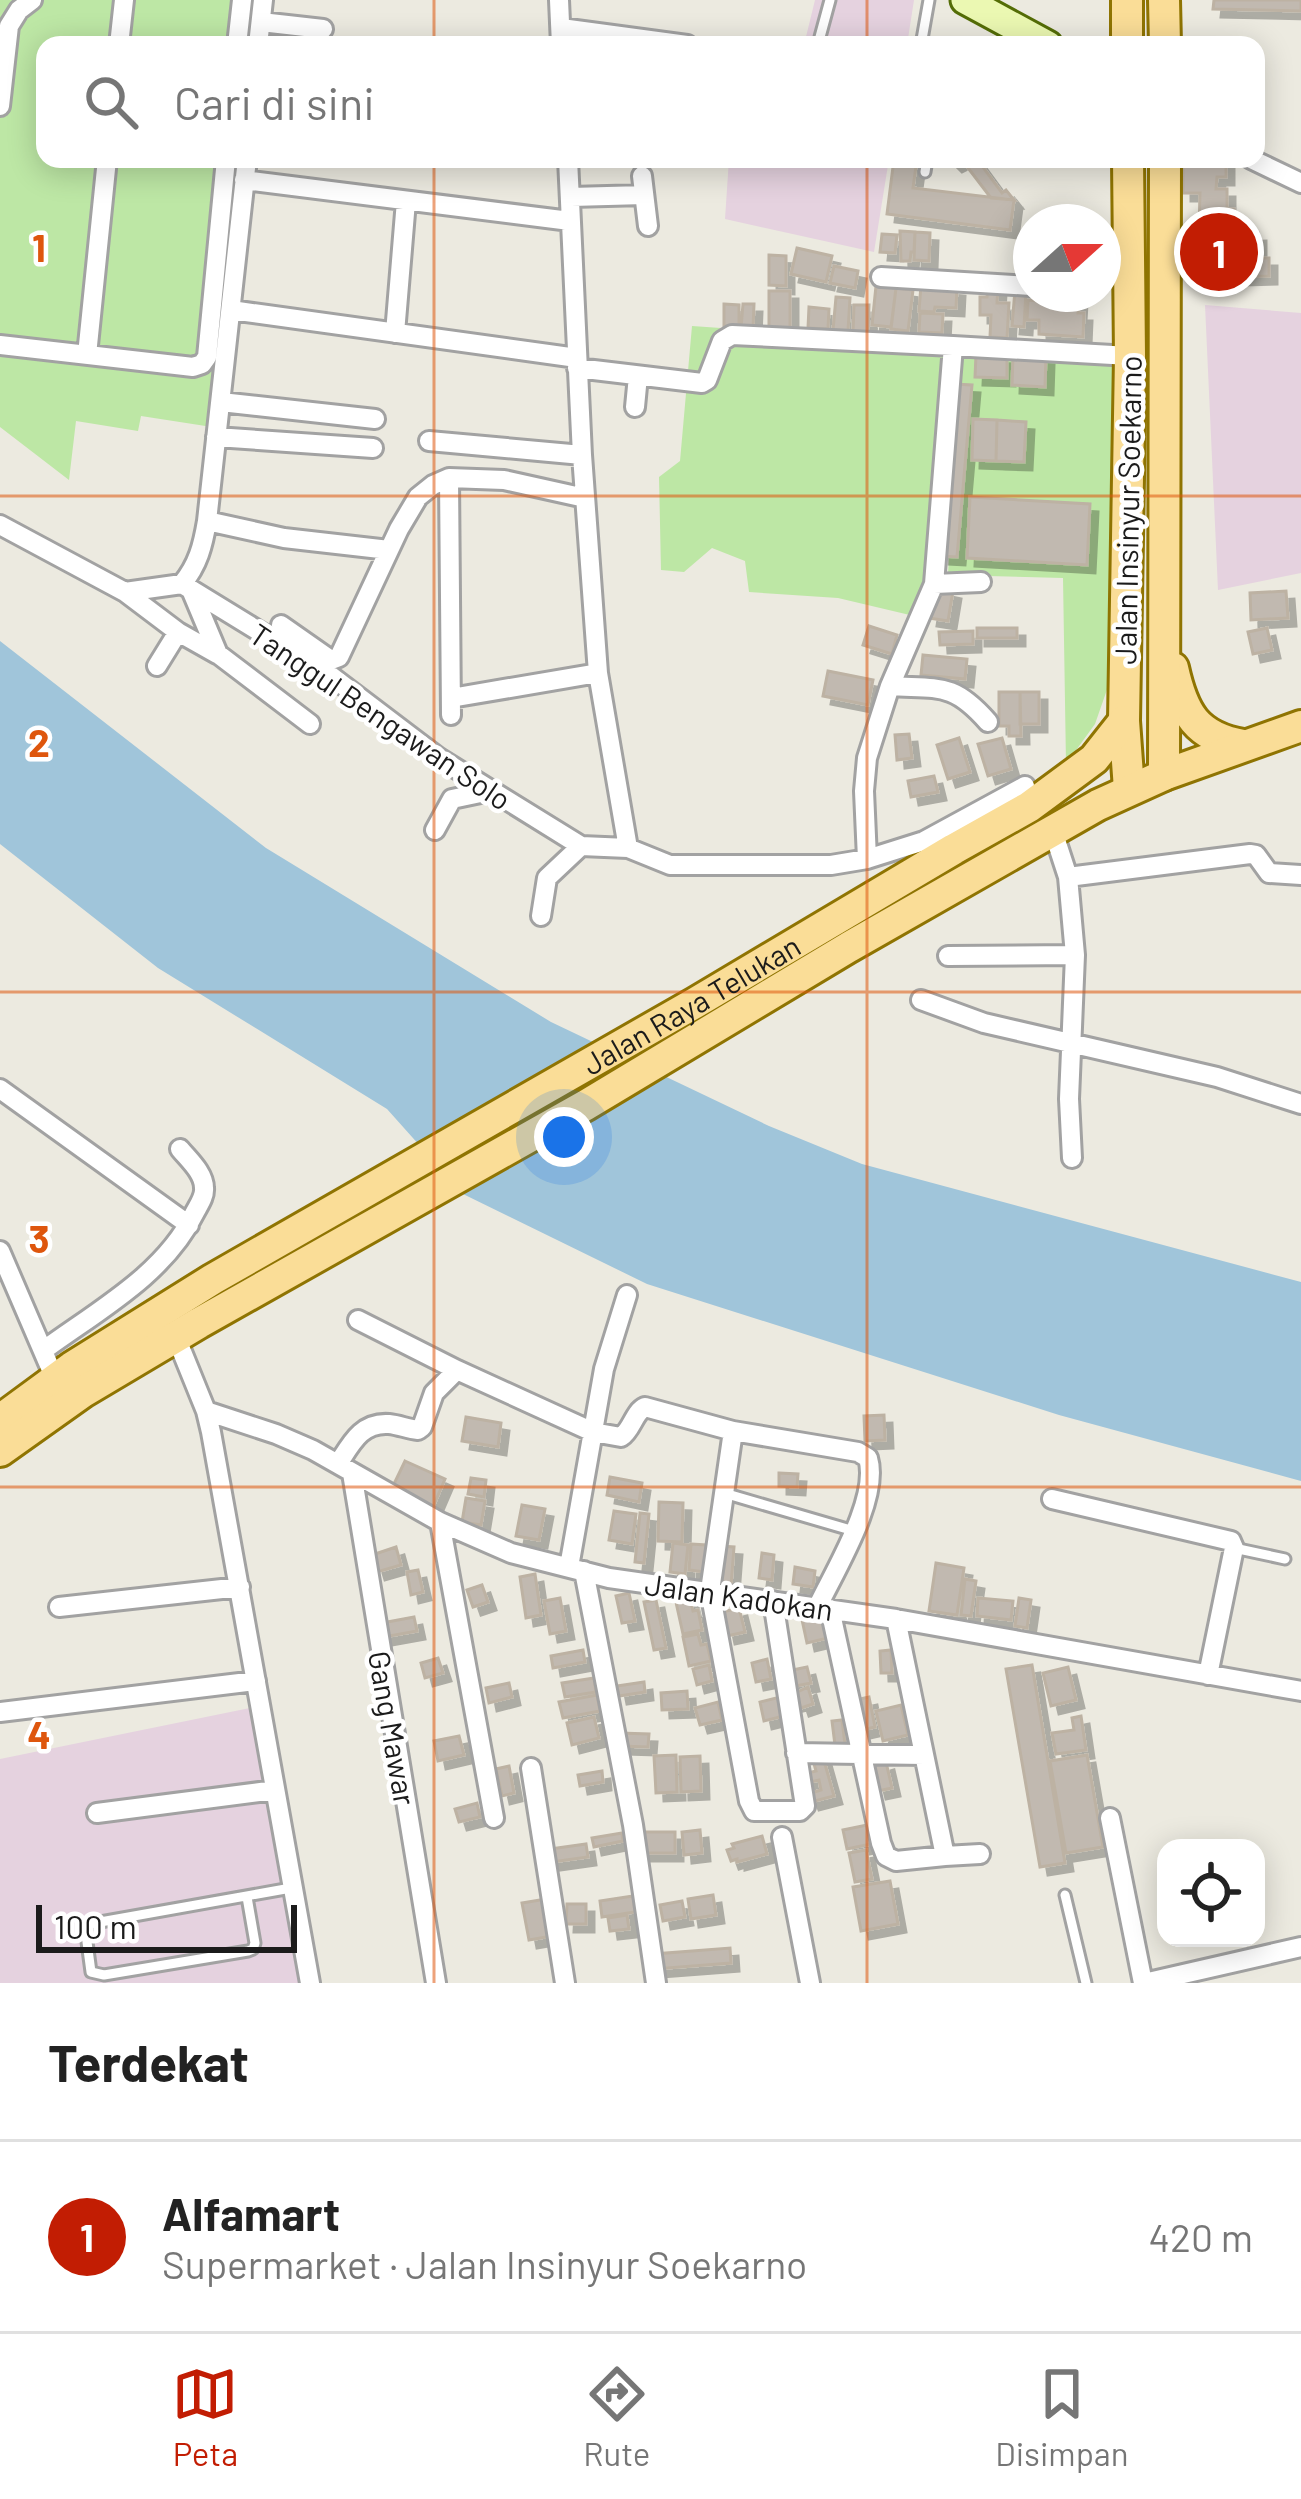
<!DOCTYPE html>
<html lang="id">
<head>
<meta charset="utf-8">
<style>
  body { margin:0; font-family:Barlow,sans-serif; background:#f6f6f6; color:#222 }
  .controls { position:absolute; right:36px; bottom:36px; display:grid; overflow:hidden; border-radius:24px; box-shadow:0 6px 30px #0003 }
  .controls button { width:108px; height:108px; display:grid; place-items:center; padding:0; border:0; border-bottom:3px solid #e0e0e0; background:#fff; color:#222; font:60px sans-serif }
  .compass { position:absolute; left:1013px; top:204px; width:108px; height:108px; border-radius:50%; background:#fff; box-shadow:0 6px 30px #0003; rotate:69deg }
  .scale { position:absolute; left:36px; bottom:30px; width:261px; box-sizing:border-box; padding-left:12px; border:6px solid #1b1b1b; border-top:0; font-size:33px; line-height:42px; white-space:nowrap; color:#1b1b1b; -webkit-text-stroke:9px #fff; paint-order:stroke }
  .you { position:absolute; left:564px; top:1137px; width:42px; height:42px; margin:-30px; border:9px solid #fff; border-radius:50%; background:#1a73e8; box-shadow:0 0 0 18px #1a73e833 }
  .badge { display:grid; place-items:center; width:78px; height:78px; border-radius:50%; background:#c21d03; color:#fff; font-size:39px; font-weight:700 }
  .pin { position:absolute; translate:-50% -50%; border:6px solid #fff; box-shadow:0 3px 12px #0006 }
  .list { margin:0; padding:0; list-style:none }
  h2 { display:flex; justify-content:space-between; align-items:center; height:156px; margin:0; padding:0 48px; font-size:51px }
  h2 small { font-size:39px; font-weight:400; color:#767676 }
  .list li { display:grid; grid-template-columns:78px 1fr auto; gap:36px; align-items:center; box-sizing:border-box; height:192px; padding:0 48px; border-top:3px solid #e0e0e0 }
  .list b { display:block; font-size:45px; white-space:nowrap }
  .list p { margin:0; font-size:39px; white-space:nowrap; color:#767676 }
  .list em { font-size:39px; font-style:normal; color:#767676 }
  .icon { flex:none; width:66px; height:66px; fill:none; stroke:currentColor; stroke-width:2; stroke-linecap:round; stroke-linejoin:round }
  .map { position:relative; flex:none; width:1301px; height:1983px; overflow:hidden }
  .search { position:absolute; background:#fff; box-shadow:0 6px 30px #0003; left:36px; right:36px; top:36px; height:132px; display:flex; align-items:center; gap:30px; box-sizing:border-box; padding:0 42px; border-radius:24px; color:#767676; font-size:45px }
  .sheet { height:348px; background:#fff }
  nav { display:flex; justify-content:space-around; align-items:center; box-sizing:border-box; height:168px; border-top:3px solid #e0e0e0; background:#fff; font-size:33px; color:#767676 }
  nav a { display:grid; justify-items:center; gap:6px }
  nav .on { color:#c21d03 }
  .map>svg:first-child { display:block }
  .industrial { fill:#e5d2df }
  .grass { fill:#bde7a5 }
  .water { fill:#a0c5da }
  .building { fill:#c1b9b0; stroke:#bdb2a3; stroke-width:3; filter:url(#shadow) }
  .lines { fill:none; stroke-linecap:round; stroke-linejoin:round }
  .lane-casing { stroke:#a2a2a2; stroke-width:15 }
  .street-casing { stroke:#a2a2a2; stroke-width:24 }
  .secondary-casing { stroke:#546d06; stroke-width:33 }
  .primary-casing { stroke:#8f7402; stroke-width:36 }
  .lane { stroke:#fff; stroke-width:9 }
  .street { stroke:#fff; stroke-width:18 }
  .secondary { stroke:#ebf8b2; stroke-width:27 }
  .primary { stroke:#fadd97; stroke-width:30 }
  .grid { fill:none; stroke:#de560d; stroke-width:3; stroke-opacity:0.55 }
  .labels { text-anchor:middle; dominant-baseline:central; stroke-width:9; stroke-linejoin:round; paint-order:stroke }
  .street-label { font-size:30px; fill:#1b1b1b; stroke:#fff }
  .grid-label { font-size:39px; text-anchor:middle; font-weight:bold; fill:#de560d; stroke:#fff; stroke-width:9; stroke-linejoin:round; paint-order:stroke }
</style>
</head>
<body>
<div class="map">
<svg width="1301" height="1983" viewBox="0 0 1301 1983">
  <defs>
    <filter id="shadow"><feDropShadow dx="8" dy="8" stdDeviation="0" flood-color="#0004"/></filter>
  </defs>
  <rect width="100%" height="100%" fill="#eceae0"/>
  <path class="industrial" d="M815,0H914L907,45H804Z
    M729,159H889L874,252L725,219Z
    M1205,305L1301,313V573L1218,590Z
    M260,1706L310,1983H0V1759Z"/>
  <path class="grass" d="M0,0H255L250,45H45V159H239L212,427L141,416L138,431L76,421L69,480L0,427Z
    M692,326L948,344L933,558L914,616L838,598L749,592L745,561L712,548L684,572L661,570L659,477L680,461Z
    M960,345L1114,350L1118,658L1095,724L1066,764L1063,578L948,575Z"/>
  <path class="water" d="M0,641L266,848L551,1022L769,1126L862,1164L1301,1282V1481L1059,1415L647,1284L463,1194L387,1109L158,968L0,844Z"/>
  <path class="building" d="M1214,0H1301V11L1213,9Z
    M894,159H917L913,188L1014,200L1010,230L887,214Z
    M949,159H977L1002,193L1006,190L1014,200L991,198L962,160L954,164Z
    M1183,161H1226V177H1217L1216,189H1227V209H1234V230L1199,229L1200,193H1183Z
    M900,231L915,232L914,252H911L910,261H901Z
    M915,232L930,233L929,261L914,260Z
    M1258,233V258H1269V276L1202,278L1200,235Z
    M882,234L897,235L895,253L880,252Z
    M797,248L832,256L826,282L791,274Z
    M769,255L786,256V286L769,285Z
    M834,266L858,271L855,288L830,283Z
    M921,285L957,288L956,308L935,307L934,312L919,311Z
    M876,286L896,288L891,327L872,325Z
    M988,286H998L997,303H1009L1007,338L990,337L991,315H980V297H987Z
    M896,288L913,290L908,331L891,329Z
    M1015,290L1026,291L1024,327L1012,326Z
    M769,291H790V329L769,328Z
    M1040,294L1079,296L1078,313H1084L1083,337L1039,334V320H1027L1028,300L1040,301Z
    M836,297L850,298L848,331L833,330Z
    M724,304L739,305V326H724Z
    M743,304H754L753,329L741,328Z
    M854,305H869L868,332H853Z
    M809,307L829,309L828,329L808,328Z
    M920,313L943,314L942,333L919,332Z
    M976,355L1007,356V378L975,377Z
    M1013,355L1046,357L1045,387L1012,385Z
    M953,384L972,385L957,557L941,556Z
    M973,419L997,420L996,461L972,460Z
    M997,420L1026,422L1024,462L996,461Z
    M970,497L1090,504L1087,565L967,558Z
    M934,587L953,591L948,621L929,618Z
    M1286,591L1288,618L1251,620L1250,593Z
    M869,626L897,635L892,654L863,645Z
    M977,628H1017V638H977Z
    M1267,628L1272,650L1253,654L1248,632Z
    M973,631V644L940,645L939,632Z
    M923,655L967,659L965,679L921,675Z
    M828,671L873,680L868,705L823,696Z
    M999,692H1020L1021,736H1009V726H999Z
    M1020,692H1039V724H1020Z
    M909,734L912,758L897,760L895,735Z
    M959,738L970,772L948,779L937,745Z
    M1002,738L1011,769L988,776L978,744Z
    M934,776L938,792L911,797L908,781Z
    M884,1415L885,1440L865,1441L864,1416Z
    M466,1417L501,1423L498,1447L462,1441Z
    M405,1461L445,1479L433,1507L392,1488Z
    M779,1473L798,1474L797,1487L779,1486Z
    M610,1477L642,1483L639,1502L607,1495Z
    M471,1478L486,1480L484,1497L468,1494Z
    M466,1498L485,1501L481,1525L462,1522Z
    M659,1502L683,1503L682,1542L658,1541Z
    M522,1505L545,1509L539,1540L516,1536Z
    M614,1511L636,1514L632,1544L609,1540Z
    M640,1513L649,1514L644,1563L635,1562Z
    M673,1543L688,1545L685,1574L670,1572Z
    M691,1544L706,1545L705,1572L689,1570Z
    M719,1546L734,1547L731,1586L716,1585Z
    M396,1547L401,1565L377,1572L372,1555Z
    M762,1553L774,1555L772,1580L759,1578Z
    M936,1563L964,1568L957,1615L929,1611Z
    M795,1567L815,1571L813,1587L793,1584Z
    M418,1570L423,1592L411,1595L407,1572Z
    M535,1574L541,1615L526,1618L520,1577Z
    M965,1579L976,1581L971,1616L961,1615Z
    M482,1585L488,1602L473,1607L467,1590Z
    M629,1593L635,1621L622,1623L616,1596Z
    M689,1595L693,1611L698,1610L702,1630L683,1634L675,1598Z
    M560,1598L566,1631L550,1634L544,1601Z
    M978,1598L1013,1601L1011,1620L977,1616Z
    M1019,1598L1031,1600L1027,1628L1015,1626Z
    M656,1600L666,1648L654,1650L644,1602Z
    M739,1608L745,1632L727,1636L722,1612Z
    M822,1610L828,1638L807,1643L801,1615Z
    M414,1617L417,1631L384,1637L382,1623Z
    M698,1634L701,1645L707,1644L711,1661L689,1666L683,1637Z
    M583,1650L585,1662L553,1668L551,1656Z
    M891,1650L892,1673H881L880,1651Z
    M438,1658L443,1673L425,1678L421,1663Z
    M767,1659L771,1679L756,1682L752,1663Z
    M709,1665L712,1681L697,1685L693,1669Z
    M1032,1665L1065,1863L1040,1867L1006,1669Z
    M807,1667L811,1683L791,1687L788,1671Z
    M1068,1667L1076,1700L1051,1706L1043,1673Z
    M594,1678L596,1692L565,1697L562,1683Z
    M644,1682L645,1692L619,1696L617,1686Z
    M509,1683L512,1697L489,1703L486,1688Z
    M808,1687L813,1704L801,1708L799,1702L791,1704L789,1696Z
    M687,1691L688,1709L662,1710L661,1693Z
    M597,1695L600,1711L563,1718L559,1702Z
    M780,1697L784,1716L764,1721L760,1702Z
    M869,1697L875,1727L858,1731L851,1701Z
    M718,1702L722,1720L700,1725L695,1708Z
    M901,1705L908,1735L883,1741L876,1711Z
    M1081,1716L1086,1750L1056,1754L1052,1733L1074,1730L1072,1718Z
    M594,1717L599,1738L572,1745L567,1723Z
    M842,1720L845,1744L835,1745L832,1721Z
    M619,1733L649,1734L648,1747L619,1746Z
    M459,1736L464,1755L438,1761L434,1741Z
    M676,1755L677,1792L656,1793L654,1756Z
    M1087,1755L1103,1847L1066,1853L1050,1761Z
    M700,1756L701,1791L681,1792L680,1757Z
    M823,1757L834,1796L811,1802L808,1794L821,1790L819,1780L806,1783L804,1774L816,1771L813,1760Z
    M886,1762L892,1788L878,1791L872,1766Z
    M509,1766L514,1793L502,1796L496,1769Z
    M602,1771L603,1782L580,1786L578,1775Z
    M477,1803L480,1817L459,1822L455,1809Z
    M867,1825L871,1844L847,1849L843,1830Z
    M700,1830L702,1853L684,1855L682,1832Z
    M641,1832H675V1853H641Z
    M622,1833L623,1841L594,1847L592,1838Z
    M762,1836L767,1854L737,1862V1859L731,1861L727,1850L734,1848L732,1844Z
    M586,1844L588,1857L552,1862L550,1849Z
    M866,1850L872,1879L855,1882L849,1853Z
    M890,1881L898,1924L861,1931L853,1887Z
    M713,1895L716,1915L691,1919L688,1899Z
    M633,1896L635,1912L602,1917L600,1901Z
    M546,1899L552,1936L529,1940L522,1903Z
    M682,1901L685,1917L663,1921L660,1905Z
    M567,1904H586V1924H566Z
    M627,1915L629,1929L610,1931L608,1918Z
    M730,1948L731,1963L655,1969L654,1954Z"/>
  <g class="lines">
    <g class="lane-casing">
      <path id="lane" d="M820,37L830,0
        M921,45L929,0
        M925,172L927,159
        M724,1493L854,1531
        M1234,1548L1285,1559
        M1065,1895L1086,1983
        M247,1897L255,1943L253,1949L248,1951L104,1975L91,1972L85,1927L89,1924L291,1888"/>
    </g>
    <g class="street-casing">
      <path id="street" d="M559,0L561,45
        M261,22L323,29
        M561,28L687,45
        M119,45L124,0
        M237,45L242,0
        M258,45L263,0
        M0,106L9,26L19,10L32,0
        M568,159L582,455L598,673L628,848L670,865H831L867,859L864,791L867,758L890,686L934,584L953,346L1130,356
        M1251,159L1301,183
        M642,176L648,226
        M244,180L570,221
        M571,197L644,195
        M881,277L1031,286
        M231,310L577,358
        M395,333L406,201
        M0,345L193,367L202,364L207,357L226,159
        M87,355L107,159
        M577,368L702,383L707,380L722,341L732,335L953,346
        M221,402L375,419
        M635,407L638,376
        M216,437L373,448
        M429,441L582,455
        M449,478L451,715
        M207,521L284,538L389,550
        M0,525L125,592L182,584C198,565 203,545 207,521L247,159
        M182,584L327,673L439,758L581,846
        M934,584L981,582
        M125,592L178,632
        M192,592L218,654L310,724
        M281,625L331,660L339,657L399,529L418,497L433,485L449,478L504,480L585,498
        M157,666L178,632L217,654
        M890,686C939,689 953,682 988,722
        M451,698L598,673
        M435,830L452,799L490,791
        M1053,831L1068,877L1075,955L1069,1099L1072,1158
        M867,859L924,841L1025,786
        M1068,877L1250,854L1256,855L1269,873L1301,875
        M541,916L547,878L581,846L628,848
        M948,956L1075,955
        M921,1000L984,1023L1217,1077L1301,1104
        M0,1089L189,1225
        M0,1251L55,1379
        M358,1320L457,1370L593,1432L621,1437C632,1430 634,1412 645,1407L733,1431
        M176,1337L206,1411L211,1432L310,1983
        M44,1350C97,1311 164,1275 194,1214C198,1206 205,1197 204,1188C204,1173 189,1160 180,1149
        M206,1411L276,1434L313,1450L440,1522L511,1553L609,1578L896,1619L1301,1691
        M338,1464C351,1444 361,1422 389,1424C399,1425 408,1429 418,1430L422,1427L434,1393L457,1370
        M352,1473L436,1983
        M1052,1499L1231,1541L1234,1548L1208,1675
        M440,1522L494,1818
        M569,1567L604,1369L627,1295
        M584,1571L633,1825L656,1983
        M773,1601L805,1806L800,1811H754L749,1801L710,1591L733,1431L858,1452L868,1458C880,1498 835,1570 817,1608
        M59,1607L240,1587
        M830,1609L881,1843L886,1856L896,1861L945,1856L896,1619
        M0,1712L256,1681
        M796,1753L924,1755
        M531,1768L565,1983
        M97,1813L275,1790
        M1110,1818L1143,1983
        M782,1837L810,1983
        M945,1856L980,1854
        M1144,1983L1301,1947"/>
    </g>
    <g class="secondary-casing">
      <path id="secondary" d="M965,0L1048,45"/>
    </g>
    <g class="primary-casing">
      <g id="primary">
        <path d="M1164,0L1165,45"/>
        <path d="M1127,45V0"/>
        <path d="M1128,159L1130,356L1124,721L1129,789"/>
        <path d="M1173,668C1183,713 1196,737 1243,745"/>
        <path d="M1164,775L1165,159"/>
        <path id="s1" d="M0,1420L72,1367L213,1279L695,1003L954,849L1029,807L1094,759L1124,721"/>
        <path d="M0,1451L83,1392L199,1323L586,1105L849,947L1098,805L1164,775L1301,726"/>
      </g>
    </g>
    <use href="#lane" class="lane"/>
    <use href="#street" class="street"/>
    <use href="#secondary" class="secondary"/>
    <use href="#primary" class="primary"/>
  </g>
  <path class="grid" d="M434,0V45M867,0V45M434,159V1983M867,159V1983M0,496H1301M0,992H1301M0,1487H1301"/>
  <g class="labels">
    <g class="street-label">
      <text transform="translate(1127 510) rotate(-89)">Jalan Insinyur Soekarno</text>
      <text transform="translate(381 716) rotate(34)">Tanggul Bengawan Solo</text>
      <text stroke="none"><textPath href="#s1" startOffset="807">Jalan Raya Telukan</textPath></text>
      <text transform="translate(739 1596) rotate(8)">Jalan Kadokan</text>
      <text transform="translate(393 1728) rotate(80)">Gang Mawar</text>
    </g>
  </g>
  <g class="grid-label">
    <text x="39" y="262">1</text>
    <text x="39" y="757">2</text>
    <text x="39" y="1253">3</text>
    <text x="39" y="1749">4</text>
  </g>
</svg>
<div class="controls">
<button><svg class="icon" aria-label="locate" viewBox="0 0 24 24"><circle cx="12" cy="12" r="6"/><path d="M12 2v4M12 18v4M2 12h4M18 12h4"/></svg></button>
</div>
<svg class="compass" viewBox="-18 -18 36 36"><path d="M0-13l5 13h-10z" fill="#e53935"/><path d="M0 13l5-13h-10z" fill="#767676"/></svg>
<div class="scale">100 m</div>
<div class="you"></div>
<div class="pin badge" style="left:1219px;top:252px">1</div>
<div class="search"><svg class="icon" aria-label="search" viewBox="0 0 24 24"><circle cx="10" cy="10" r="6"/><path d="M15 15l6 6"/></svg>Cari di sini</div>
</div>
<section class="sheet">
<h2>Terdekat<small></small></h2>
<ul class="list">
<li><span class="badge">1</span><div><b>Alfamart</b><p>Supermarket · Jalan Insinyur Soekarno</p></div><em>420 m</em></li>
</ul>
</section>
<nav>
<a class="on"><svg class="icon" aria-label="map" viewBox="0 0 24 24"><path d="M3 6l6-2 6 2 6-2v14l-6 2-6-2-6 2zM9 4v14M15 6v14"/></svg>Peta</a>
<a><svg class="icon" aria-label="directions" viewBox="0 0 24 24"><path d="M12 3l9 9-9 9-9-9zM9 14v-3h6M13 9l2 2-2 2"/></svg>Rute</a>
<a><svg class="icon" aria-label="saved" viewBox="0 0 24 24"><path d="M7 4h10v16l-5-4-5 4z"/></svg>Disimpan</a>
</nav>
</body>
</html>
